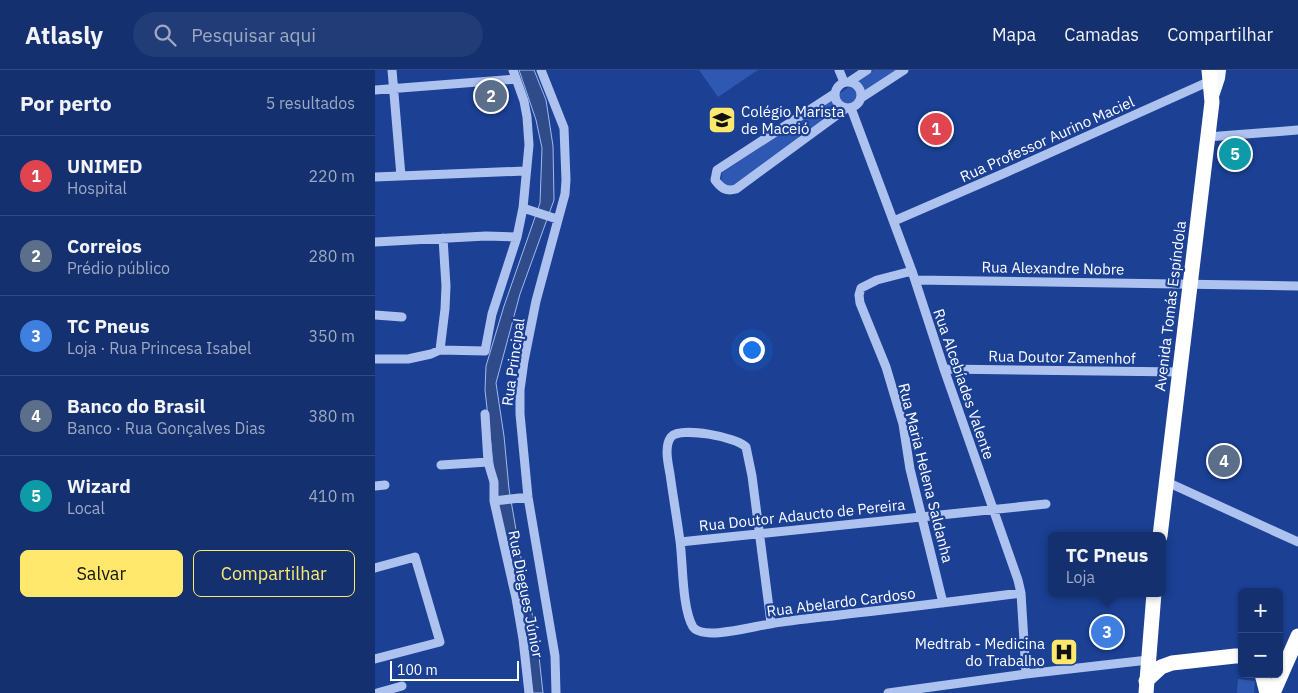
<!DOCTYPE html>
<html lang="pt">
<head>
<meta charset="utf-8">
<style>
  body { margin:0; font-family:"IBM Plex Sans",sans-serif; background:#213c77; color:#f1f3f6 }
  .controls { position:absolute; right:15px; bottom:15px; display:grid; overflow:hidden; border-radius:8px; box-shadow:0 1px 4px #0004 }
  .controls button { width:45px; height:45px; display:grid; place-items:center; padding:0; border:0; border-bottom:1px solid #334b82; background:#14306f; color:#f1f3f6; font:25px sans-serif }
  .scale { position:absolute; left:15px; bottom:12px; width:129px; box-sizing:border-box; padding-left:5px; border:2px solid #fff; border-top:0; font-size:14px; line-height:18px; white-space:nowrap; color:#fff; -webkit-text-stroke:4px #1b4094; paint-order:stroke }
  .you { position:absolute; left:376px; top:279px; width:18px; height:18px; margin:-12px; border:4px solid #fff; border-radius:50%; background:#1a73e8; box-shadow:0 0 0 8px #1a73e833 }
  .badge { display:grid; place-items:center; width:32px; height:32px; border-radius:50%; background:#ffe86b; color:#fff; font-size:16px; font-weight:700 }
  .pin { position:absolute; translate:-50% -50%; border:2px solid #fff; box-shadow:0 1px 5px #0006 }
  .popup { position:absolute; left:673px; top:462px; width:118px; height:65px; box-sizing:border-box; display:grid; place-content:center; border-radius:8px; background:#14306f; filter:drop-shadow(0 1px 4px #0005); font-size:16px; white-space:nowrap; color:#9da9c3 }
  .popup b { font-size:19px; color:#f1f3f6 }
  .popup::after { content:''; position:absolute; left:50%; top:100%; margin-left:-10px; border:10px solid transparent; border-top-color:#14306f }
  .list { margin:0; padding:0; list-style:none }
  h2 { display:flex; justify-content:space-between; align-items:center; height:65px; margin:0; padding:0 20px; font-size:21px }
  h2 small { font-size:16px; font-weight:400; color:#9da9c3 }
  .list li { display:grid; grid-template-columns:32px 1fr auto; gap:15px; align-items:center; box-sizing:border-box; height:80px; padding:0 20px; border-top:1px solid #334b82 }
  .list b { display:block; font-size:19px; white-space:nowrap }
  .list p { margin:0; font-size:16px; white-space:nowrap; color:#9da9c3 }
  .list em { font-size:16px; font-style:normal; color:#9da9c3 }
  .actions { display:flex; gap:10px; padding:15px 20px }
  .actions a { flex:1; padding:11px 0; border:1px solid #ffe86b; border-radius:8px; text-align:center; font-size:18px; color:#ffe86b }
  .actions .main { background:#ffe86b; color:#111 }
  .icon { flex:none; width:28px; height:28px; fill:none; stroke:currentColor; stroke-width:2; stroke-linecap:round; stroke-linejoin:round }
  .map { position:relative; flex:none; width:923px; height:623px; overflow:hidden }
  header { display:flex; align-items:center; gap:30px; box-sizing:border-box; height:70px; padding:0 25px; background:#14306f; border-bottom:1px solid #334b82 }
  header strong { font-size:24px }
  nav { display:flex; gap:28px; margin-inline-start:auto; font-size:18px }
  .search { width:350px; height:45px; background:#213c77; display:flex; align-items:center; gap:12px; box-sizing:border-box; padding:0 18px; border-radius:28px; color:#9da9c3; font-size:19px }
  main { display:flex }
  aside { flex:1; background:#14306f }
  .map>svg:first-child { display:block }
  .green { fill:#2f58b2 }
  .water { fill:#304b8a; stroke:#a0bbf1 }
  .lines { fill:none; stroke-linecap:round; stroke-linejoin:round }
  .minor { stroke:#adc2ef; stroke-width:9 }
  .major { stroke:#f5f8ff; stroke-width:12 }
  .highway { stroke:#fff; stroke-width:15 }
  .labels { text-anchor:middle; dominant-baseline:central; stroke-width:4.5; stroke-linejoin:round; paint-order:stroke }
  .poi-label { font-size:15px; fill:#fff; stroke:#1b4094; text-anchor:start }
  .street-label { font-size:15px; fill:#fff; stroke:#1b4094 }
</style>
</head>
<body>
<header>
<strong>Atlasly</strong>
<div class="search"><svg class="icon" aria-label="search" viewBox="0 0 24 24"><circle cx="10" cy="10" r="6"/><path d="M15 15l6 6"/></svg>Pesquisar aqui</div>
<nav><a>Mapa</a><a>Camadas</a><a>Compartilhar</a></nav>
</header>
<main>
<aside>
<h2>Por perto<small>5 resultados</small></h2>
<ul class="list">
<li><span class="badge" style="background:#e0444e">1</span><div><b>UNIMED</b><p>Hospital</p></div><em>220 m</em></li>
<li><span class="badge" style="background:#5c6f8a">2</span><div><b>Correios</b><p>Prédio público</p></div><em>280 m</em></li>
<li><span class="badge" style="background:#3f7fe0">3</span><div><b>TC Pneus</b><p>Loja · Rua Princesa Isabel</p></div><em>350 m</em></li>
<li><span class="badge" style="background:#5c6f8a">4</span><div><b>Banco do Brasil</b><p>Banco · Rua Gonçalves Dias</p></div><em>380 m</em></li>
<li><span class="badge" style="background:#0f9aa8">5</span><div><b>Wizard</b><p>Local</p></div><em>410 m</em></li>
</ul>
<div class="actions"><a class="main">Salvar</a><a>Compartilhar</a></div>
</aside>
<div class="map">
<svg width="923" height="623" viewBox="0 0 923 623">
  <rect width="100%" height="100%" fill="#1b4094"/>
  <path class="green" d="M324,0H383L343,27Z
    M499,0H533L361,118L346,114L347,103Z
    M863,609L880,611L879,623H862Z"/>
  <path class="water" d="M144,0H159L171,30L178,76L179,130L145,224L121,313L129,366L134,419L145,483L162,568L168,623H155L123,439L110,320L111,296L129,236L165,133L167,78L161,50Z"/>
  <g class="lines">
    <path class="minor" d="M17,0L26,106
      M166,0L189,58L191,110L190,124L161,231L149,291L145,320V344L153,427L180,586L181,623
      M464,0L469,12
      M460 25a13 13 0 1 1 26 0a13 13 0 1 1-26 0Z
      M474,12L492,0
      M0,20L141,9
      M459,24L342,100L340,110C346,118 351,122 361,119L470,39
      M486,28L529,0
      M476,38L537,201L569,299L643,510L646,523L651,604
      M832,67L923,60
      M0,107L150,101
      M148,138L182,149
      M519,151L632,102L835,11
      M0,172L111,166L142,167
      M537,201L502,210L486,218L484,225L485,233L511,297L528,354L535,399L568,533
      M540,210L923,216
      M0,245L27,247
      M65,280L70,239L71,216L68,168
      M0,289H33L56,284L65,280L110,281L117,244L142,167L148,138L154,75L152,47L149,31L138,0
      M569,299L806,302
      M110,344L113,392L119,412V431L141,528L148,569L154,623
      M66,395L113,392
      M792,412L923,472
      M0,416L10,415
      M119,431L153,427
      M305,472L671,434
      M0,498L40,487L65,572L0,589
      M396,553L377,406L371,377C362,367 305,356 296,367C289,376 293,393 295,404C298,426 302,449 305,471C308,493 307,539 318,557C328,571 379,556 395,554C423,549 452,547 481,543C536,537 591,530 646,523
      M2,623L27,616
      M513,623L651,604L773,590"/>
    <path class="major" d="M837,29L844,8L845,0"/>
    <path class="highway" d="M785,466L837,32L834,0
      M887,604L892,623
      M771,611L786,597L797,593L860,586H867
      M771,623L779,523
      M898,623L923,566"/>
  </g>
  <defs>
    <g id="school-square" transform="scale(1.4375)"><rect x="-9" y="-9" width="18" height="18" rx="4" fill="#ffe86b" stroke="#1b4094"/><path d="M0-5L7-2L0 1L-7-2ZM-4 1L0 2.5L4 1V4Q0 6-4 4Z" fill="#111"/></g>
    <g id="hospital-square" transform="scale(1.4375)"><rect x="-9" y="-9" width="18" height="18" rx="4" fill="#ffe86b" stroke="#1b4094"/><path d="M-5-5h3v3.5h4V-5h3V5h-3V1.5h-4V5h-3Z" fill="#111"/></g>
  </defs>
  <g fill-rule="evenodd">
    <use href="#school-square" x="347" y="50"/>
    <use href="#hospital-square" x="689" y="582"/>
  </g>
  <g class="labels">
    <g class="poi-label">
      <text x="366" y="41">Colégio Marista<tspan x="366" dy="17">de Maceió</tspan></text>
      <text x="670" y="573" text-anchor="end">Medtrab - Medicina<tspan x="670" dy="17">do Trabalho</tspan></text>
    </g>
    <g class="street-label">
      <text transform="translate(672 69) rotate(-24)">Rua Professor Aurino Maciel</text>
      <text transform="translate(678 198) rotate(1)">Rua Alexandre Nobre</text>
      <text transform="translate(795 236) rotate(-83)">Avenida Tomás Espíndola</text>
      <text transform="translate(687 287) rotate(1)">Rua Doutor Zamenhof</text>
      <text transform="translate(138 292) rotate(-82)">Rua Principal</text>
      <text transform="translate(589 314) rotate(71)">Rua Alcebíades Valente</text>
      <text transform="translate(551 403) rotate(76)">Rua Maria Helena Saldanha</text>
      <text transform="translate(427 445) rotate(-6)">Rua Doutor Adaucto de Pereira</text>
      <text transform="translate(151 524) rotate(79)">Rua Diegues Júnior</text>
      <text transform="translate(466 532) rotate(-7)">Rua Abelardo Cardoso</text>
    </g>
  </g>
</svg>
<div class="controls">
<button>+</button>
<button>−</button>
</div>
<div class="scale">100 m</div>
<div class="you"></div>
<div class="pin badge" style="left:561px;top:59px;background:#e0444e">1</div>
<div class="pin badge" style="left:116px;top:26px;background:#5c6f8a">2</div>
<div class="pin badge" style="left:732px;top:562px;background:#3f7fe0">3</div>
<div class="popup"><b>TC Pneus</b>Loja</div>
<div class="pin badge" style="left:849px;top:391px;background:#5c6f8a">4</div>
<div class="pin badge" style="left:860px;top:84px;background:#0f9aa8">5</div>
</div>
</main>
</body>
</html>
